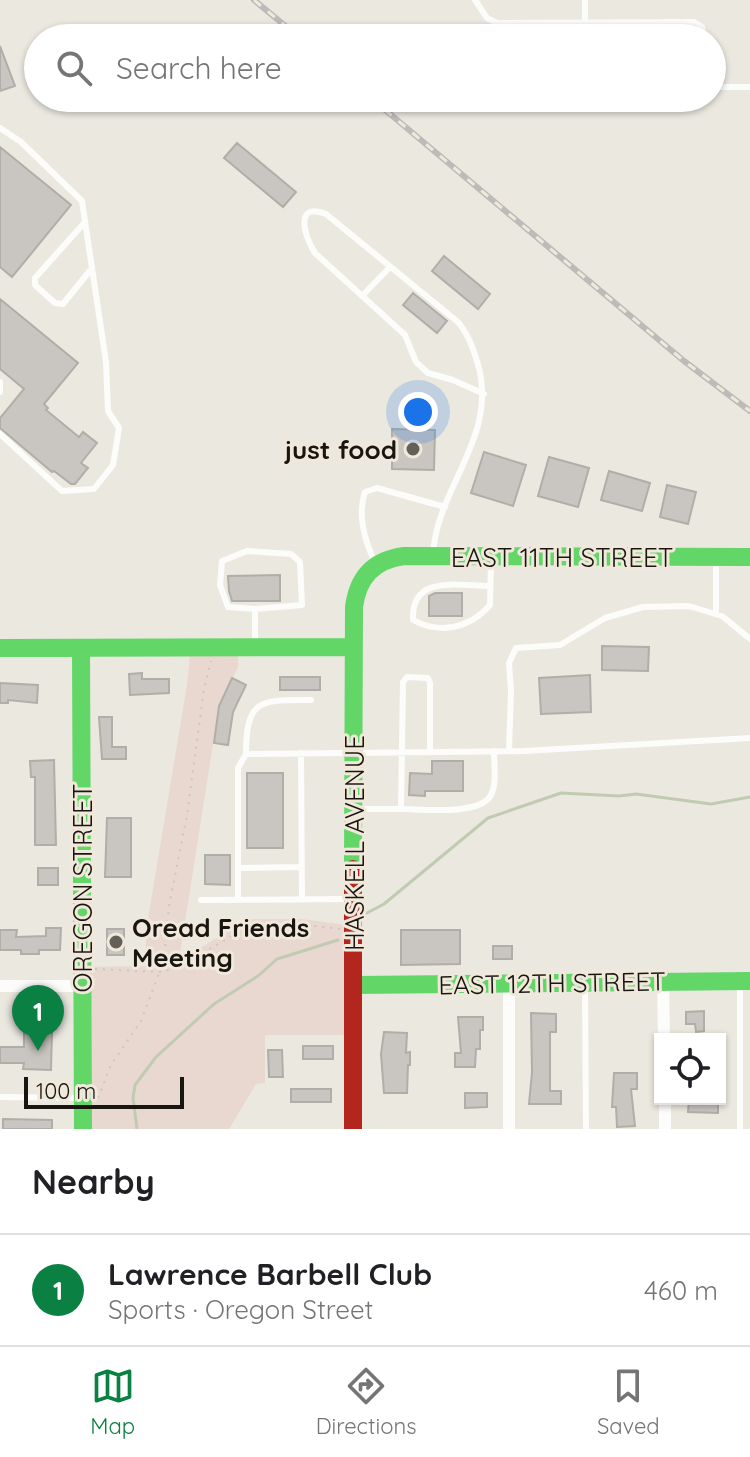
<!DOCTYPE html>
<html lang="en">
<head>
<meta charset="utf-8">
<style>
  body { margin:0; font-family:Quicksand,sans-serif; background:#f2f2f2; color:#202124 }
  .controls { position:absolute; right:24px; bottom:24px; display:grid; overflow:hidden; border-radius:0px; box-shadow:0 2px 6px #0004 }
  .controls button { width:72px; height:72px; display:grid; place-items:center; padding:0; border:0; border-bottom:2px solid #e0e0e0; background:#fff; color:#202124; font:40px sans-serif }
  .scale { position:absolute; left:24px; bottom:20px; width:160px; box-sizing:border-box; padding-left:8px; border:4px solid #191611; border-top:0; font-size:22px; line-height:28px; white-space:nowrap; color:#191611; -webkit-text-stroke:6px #f0e9db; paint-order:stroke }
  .you { position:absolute; left:418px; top:412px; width:28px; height:28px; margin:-20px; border:6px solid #fff; border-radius:50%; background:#1a73e8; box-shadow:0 0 0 12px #1a73e833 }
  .badge { display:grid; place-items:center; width:52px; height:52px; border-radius:50%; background:#0b8043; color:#fff; font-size:26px; font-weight:700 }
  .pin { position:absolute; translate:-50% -66px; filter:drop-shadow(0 2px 4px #0008) }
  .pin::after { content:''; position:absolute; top:42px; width:28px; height:24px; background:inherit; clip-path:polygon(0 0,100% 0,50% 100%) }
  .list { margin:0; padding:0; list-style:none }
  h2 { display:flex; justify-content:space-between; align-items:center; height:104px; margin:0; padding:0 32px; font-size:34px }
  h2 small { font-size:26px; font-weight:400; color:#757577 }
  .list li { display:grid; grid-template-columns:52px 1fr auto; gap:24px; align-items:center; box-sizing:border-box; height:112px; padding:0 32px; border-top:2px solid #e0e0e0 }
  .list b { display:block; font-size:30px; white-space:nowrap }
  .list p { margin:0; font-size:26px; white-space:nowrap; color:#757577 }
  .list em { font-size:26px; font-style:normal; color:#757577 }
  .icon { flex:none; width:44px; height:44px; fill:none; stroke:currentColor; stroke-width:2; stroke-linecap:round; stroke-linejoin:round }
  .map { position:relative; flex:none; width:750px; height:1129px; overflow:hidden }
  .search { position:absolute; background:#fff; box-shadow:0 2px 6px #0004; left:24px; right:24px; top:24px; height:88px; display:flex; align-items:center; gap:20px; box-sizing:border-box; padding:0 28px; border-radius:44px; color:#757577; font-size:30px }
  .sheet { height:216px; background:#fff }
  nav { display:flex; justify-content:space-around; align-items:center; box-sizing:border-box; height:112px; border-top:2px solid #e0e0e0; background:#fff; font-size:22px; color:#757577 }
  nav a { display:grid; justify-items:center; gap:4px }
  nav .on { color:#0b8043 }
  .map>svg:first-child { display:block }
  .green { fill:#e9d8d0 }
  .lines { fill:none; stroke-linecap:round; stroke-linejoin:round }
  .stream { stroke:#c0cbb2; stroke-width:3 }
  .building { fill:#c9c5c0; stroke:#b1aea9; stroke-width:2 }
  .path { stroke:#c8c7c4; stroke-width:2; stroke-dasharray:2 6; stroke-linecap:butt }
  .lane { stroke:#fcfcfa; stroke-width:6 }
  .street { stroke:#fcfcfa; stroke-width:12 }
  .fast { stroke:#63d668; stroke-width:18 }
  .jam { stroke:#b3261e; stroke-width:18 }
  .rail-casing { stroke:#bcbbb9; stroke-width:6 }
  .rail { stroke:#f0e9db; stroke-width:3; stroke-dasharray:9; stroke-linecap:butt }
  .poi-dot { fill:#626059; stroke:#f0e9db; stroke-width:3 }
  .labels { text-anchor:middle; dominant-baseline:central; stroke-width:6; stroke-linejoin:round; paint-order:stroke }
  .poi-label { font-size:26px; font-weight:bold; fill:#191611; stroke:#f0e9db; text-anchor:end }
  .street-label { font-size:26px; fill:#191611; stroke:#f0e9db }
</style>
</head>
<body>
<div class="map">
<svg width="750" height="1129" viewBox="0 0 750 1129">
  <rect width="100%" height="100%" fill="#ebe8e0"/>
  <path class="green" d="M190,655H238V667L219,706L179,960L250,919H302L346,925L345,1035H265V1083L256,1084L229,1129H87V967L146,966V931L187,685Z"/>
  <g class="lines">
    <path class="stream" d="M367,913L384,904L488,818L561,793L619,796L636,794L711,804L750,797
      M137,1129L133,1098L135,1085L156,1057L214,1004L258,976L277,959L338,940"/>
  </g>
  <path class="building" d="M0,46L15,86L0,91Z
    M237,143L296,192L283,207L224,158Z
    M0,147L71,205L12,277L0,267Z
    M444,256L490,294L478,309L432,271Z
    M413,293L447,321L437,333L403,305Z
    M0,299L78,363L44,404L48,408L46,410L79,437L83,432L97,443L81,463L88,468L75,484H71L54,471L52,472L0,428V418L24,389L0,369Z
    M392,429L435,430L434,470L392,469Z
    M484,452L526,465L513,506L471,493Z
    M549,457L589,468L578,507L538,496Z
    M609,471L650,483L642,511L601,500Z
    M667,485L696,492L688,524L660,517Z
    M280,575V601H232L229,591L228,576Z
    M435,593H462V616H429V596Z
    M602,646L649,647L648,671L602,670Z
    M142,673V679H169V693L130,695L129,674Z
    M590,675L591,712L541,714L539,678Z
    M280,677H320V690H280Z
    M232,678L246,685L233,712L228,745L214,743L219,706Z
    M0,683L38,685L37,703L8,700V703H0Z
    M99,717H112V747H126V759H102Z
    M54,760L56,845H35V777H31L30,761Z
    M432,761H463V791H425V796L409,795L410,773L432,774Z
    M247,773H283V848H247Z
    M107,818H131V877H105Z
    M205,855H230V885L205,884Z
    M38,868H58V885H38Z
    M46,928H61L60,950H39V954H21V950H0V930H17L16,937L46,936Z
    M107,929H124V955H107Z
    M401,930H460V964L401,965Z
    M493,946H512V959H493Z
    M704,1011V1031L696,1032L695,1024H686V1012Z
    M531,1013L556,1014V1032H550V1091H561V1104H529L532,1072Z
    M458,1017H483V1030H480V1049H476L475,1067H455V1053H461Z
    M24,1031H52L51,1070L23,1069L24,1063H0V1047H24Z
    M384,1032L407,1033L406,1053L410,1052V1065H408L407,1093H384L381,1054Z
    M303,1046H333V1059H303Z
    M268,1050H282L283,1077H269Z
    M614,1073H637V1089H631L635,1126L617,1127L616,1107H612Z
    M291,1089H331V1102H291Z
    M465,1093H487V1107L465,1108Z
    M689,1099H718V1113L688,1112Z
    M3,1119L52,1120V1129H3Z"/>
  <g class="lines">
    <path class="path" d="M95,969L161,972L176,968L255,923L297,924L340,929
      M98,1098L111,1065L141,1021L164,960L169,906L187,815L204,689L211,661"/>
    <path class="lane" d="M475,0L487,18L497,23L694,22L702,27L705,38
      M567,23V38
      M585,23V0
      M712,87H750
      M0,128L21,142L82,201L106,362L108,411L119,428L113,465L94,489L62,491L0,434
      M85,222L35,278V285L55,303L63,304L92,268
      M362,296L390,267
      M0,382V392
      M433,554C437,489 494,441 480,372C475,353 470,337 458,322L326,214C293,201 305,238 315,253L405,335L416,362L428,373L453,380L484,394
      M716,561V614
      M375,562C365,542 357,515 365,492L377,488L445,507
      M490,586C458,586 411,574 413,620C440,635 470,628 490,605L491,560
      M255,609L302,605L300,562L291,554L247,551L222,561L220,585L228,607L255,609V644
      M509,751L511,691L509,663L516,648L560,645L605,618L643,607L689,606L722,616L750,639
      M430,752V683L428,678L407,677L403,682L401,809C422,809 480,816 491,795C497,784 494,764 494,751
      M301,753L302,899
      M246,754C246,698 261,700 311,700
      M356,809H401
      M238,868L302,867
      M201,900L350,899
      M238,900V768L246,754L524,751L750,738
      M585,985L586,1129
      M740,985V1129
      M0,1097L80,1098"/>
    <path class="street" d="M663,981L664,1039
      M509,983V1129
      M0,986H83
      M665,1099V1129"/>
    <path class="fast" d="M0,648L354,647
      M81,648L83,1129
      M353,869L354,607C358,577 374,560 404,556L750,557
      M354,985L750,981"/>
    <path class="jam" d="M353,1129V869"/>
    <g class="rail-casing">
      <path id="rail" d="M254,0L300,38
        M371,98L684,361L750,411"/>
    </g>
    <use href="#rail" class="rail"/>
  </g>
  <g class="poi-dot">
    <circle cx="413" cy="449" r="8"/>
    <circle cx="116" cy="942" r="8"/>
  </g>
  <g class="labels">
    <g class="poi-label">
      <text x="397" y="449">just food</text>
      <text x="132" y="927" text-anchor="start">Oread Friends<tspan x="132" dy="30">Meeting</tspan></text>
    </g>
    <g class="street-label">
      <text x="562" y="557">EAST 11TH STREET</text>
      <text transform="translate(354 843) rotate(-90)">HASKELL AVENUE</text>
      <text transform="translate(82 888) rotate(-90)">OREGON STREET</text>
      <text transform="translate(552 983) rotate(-1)">EAST 12TH STREET</text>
    </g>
  </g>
</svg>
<div class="controls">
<button><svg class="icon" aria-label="locate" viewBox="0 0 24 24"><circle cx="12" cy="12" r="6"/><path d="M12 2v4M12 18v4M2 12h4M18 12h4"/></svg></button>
</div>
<div class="scale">100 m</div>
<div class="you"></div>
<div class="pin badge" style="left:38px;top:1051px">1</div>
<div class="search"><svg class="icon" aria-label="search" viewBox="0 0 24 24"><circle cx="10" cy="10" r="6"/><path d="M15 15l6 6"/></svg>Search here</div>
</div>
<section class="sheet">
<h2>Nearby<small></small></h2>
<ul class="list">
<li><span class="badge">1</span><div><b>Lawrence Barbell Club</b><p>Sports · Oregon Street</p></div><em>460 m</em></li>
</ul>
</section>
<nav>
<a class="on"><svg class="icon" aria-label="map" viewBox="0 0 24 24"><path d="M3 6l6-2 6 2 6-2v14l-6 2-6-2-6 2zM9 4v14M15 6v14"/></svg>Map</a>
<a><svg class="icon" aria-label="directions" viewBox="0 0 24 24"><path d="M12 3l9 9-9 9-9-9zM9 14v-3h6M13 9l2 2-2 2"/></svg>Directions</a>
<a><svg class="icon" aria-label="saved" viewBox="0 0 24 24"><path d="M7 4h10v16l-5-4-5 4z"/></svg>Saved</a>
</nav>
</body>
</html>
